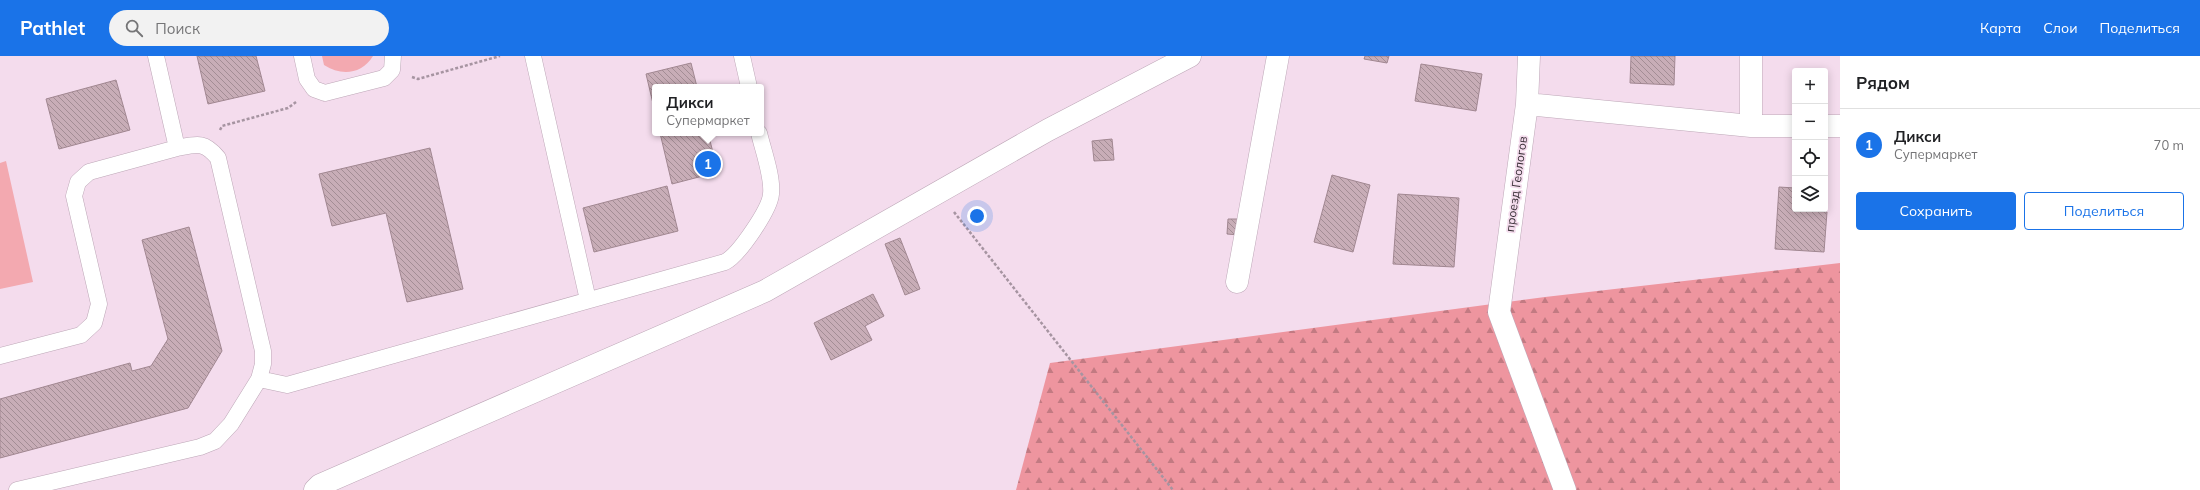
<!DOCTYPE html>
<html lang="ru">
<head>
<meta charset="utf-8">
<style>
  body { margin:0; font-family:Mulish,sans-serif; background:#f2f2f2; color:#202124 }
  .controls { position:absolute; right:12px; top:12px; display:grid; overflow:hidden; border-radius:4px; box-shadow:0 2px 10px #0003 }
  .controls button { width:36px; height:36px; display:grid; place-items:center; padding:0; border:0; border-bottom:1px solid #e0e0e0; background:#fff; color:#202124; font:20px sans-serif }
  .you { position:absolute; left:977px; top:160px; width:14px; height:14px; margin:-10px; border:3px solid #fff; border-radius:50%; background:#1a73e8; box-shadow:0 0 0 6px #1a73e833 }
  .badge { display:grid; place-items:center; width:26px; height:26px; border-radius:50%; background:#1a73e8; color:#fff; font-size:13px; font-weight:700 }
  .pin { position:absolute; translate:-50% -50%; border:2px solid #fff; box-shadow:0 1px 4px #0006 }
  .popup { position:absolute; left:652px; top:28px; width:112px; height:52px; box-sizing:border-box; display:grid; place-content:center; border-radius:4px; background:#fff; filter:drop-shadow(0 1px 3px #0005); font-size:13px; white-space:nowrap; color:#757577 }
  .popup b { font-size:15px; color:#202124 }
  .popup::after { content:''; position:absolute; left:50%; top:100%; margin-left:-8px; border:8px solid transparent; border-top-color:#fff }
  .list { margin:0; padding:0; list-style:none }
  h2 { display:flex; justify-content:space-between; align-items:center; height:52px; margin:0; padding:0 16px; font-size:17px }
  h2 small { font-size:13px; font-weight:400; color:#757577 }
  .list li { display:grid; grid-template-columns:26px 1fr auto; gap:12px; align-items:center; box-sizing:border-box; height:72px; padding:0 16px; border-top:1px solid #e0e0e0 }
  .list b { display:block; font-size:15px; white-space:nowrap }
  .list p { margin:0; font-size:13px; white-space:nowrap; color:#757577 }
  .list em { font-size:13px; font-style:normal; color:#757577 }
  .actions { display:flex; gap:8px; padding:12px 16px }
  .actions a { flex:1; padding:9px 0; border:1px solid #1a73e8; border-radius:4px; text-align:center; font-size:14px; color:#1a73e8 }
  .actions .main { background:#1a73e8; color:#fff }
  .icon { flex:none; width:22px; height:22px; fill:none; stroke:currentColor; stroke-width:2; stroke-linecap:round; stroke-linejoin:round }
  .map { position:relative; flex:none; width:1840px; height:434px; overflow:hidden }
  header { display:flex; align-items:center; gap:24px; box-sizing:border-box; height:56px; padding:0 20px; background:#1a73e8; color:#fff }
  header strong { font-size:19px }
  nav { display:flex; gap:22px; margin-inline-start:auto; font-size:14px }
  .search { width:280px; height:36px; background:#f2f2f2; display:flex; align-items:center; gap:10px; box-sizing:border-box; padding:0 14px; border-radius:22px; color:#757577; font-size:15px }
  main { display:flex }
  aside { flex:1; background:#fff }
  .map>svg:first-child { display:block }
  .green { fill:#f3a9b0 }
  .forest { fill:url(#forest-firs) }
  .building { fill:url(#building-back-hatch); stroke:#a18791 }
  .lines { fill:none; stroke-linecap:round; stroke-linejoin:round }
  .service-casing { stroke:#bda7b7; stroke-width:17 }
  .minor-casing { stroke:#bda7b7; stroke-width:23 }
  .path { stroke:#a694a1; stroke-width:2.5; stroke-dasharray:3 2; stroke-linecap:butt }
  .service { stroke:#fff; stroke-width:16 }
  .minor { stroke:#fff; stroke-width:22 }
  .labels { text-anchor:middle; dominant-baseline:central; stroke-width:3.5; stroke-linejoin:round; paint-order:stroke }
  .street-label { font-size:12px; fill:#352c33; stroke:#f4dced }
</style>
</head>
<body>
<header>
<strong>Pathlet</strong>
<div class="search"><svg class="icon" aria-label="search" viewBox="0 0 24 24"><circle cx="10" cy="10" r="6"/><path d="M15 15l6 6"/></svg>Поиск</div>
<nav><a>Карта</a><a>Слои</a><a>Поделиться</a></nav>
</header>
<main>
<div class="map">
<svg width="1840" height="434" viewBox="0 0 1840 434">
  <defs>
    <pattern id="forest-firs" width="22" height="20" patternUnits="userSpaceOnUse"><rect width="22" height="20" fill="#ee959f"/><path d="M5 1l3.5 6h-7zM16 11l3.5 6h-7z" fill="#c27a82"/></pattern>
    <pattern id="building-back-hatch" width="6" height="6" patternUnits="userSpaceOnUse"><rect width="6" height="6" fill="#c8adb7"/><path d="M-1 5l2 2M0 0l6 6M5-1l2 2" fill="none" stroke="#a38d95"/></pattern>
  </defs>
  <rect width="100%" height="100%" fill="#f4dced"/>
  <path class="green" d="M322,0H373C361,19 341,20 324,9Z
    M6,105L33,226L0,233V107Z"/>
  <path class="forest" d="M1840,207V434H1016L1050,307L1545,241Z"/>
  <path class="building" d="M197,0H256L265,35L208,48Z
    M1365,0H1389L1387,7L1364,3Z
    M1631,0H1675L1674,29L1630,27Z
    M691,7L697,31H655V56L646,18Z
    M1421,8L1482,18L1476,55L1415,45Z
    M116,24L130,74L59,93L46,43Z
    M660,77H708L718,116L672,128Z
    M1112,83L1114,104L1094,105L1092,85Z
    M430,92L463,233L407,246L386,157L332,170L319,118Z
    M1332,119L1370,129L1353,196L1314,186Z
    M667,130L678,175L594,196L583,152Z
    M1779,131L1795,132V153H1813L1812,155L1827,156L1824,196L1775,193Z
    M1398,138L1459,142L1454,211L1393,208Z
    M1228,163H1240L1239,179L1227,178Z
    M189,171L222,295L188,352L0,402V343L130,307L132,315L151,310L168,283L142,184Z
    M900,182L920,233L905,239L885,188Z
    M873,238L884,260L865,270L872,284L831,304L814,267Z"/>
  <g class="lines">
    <g class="service-casing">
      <path id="service" d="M302,0L307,23L314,33L325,37L384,22L392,14L393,0
        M533,0L588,244
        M742,0L749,31
        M0,300L81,279L94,267L99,248L74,140L78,126L89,116L177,92
        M259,323L287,329L725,206C739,199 770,153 771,138C773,121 763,94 759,77
        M17,434L200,391L215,385L231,368L259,323L263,308V295L218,102C204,85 197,88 177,92L156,0"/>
    </g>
    <g class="minor-casing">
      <path id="minor" d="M1529,0L1527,48L1499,256L1565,434
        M1527,48L1751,70H1795
        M1751,70V0
        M1825,70H1840
        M1237,226L1278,0
        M315,434L320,429L765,235L1048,74L1190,0"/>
    </g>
    <path class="path" d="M412,21L418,23L500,0
      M220,74L222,70L288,52L296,46
      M954,156L1173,434"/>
    <use href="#service" class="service"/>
    <use href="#minor" class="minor"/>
  </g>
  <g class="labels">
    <g class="street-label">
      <text transform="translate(1516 128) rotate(-82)">проезд Геологов</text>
    </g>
  </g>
</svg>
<div class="controls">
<button>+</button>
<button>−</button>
<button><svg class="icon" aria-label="locate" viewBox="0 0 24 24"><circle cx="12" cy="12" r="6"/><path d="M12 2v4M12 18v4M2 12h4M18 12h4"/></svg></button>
<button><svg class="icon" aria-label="layers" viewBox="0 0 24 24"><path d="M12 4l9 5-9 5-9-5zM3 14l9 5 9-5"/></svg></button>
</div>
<div class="you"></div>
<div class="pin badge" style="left:708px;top:108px">1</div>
<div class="popup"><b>Дикси</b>Супермаркет</div>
</div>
<aside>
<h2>Рядом<small></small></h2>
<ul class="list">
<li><span class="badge">1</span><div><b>Дикси</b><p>Супермаркет</p></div><em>70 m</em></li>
</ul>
<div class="actions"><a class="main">Сохранить</a><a>Поделиться</a></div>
</aside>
</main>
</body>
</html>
